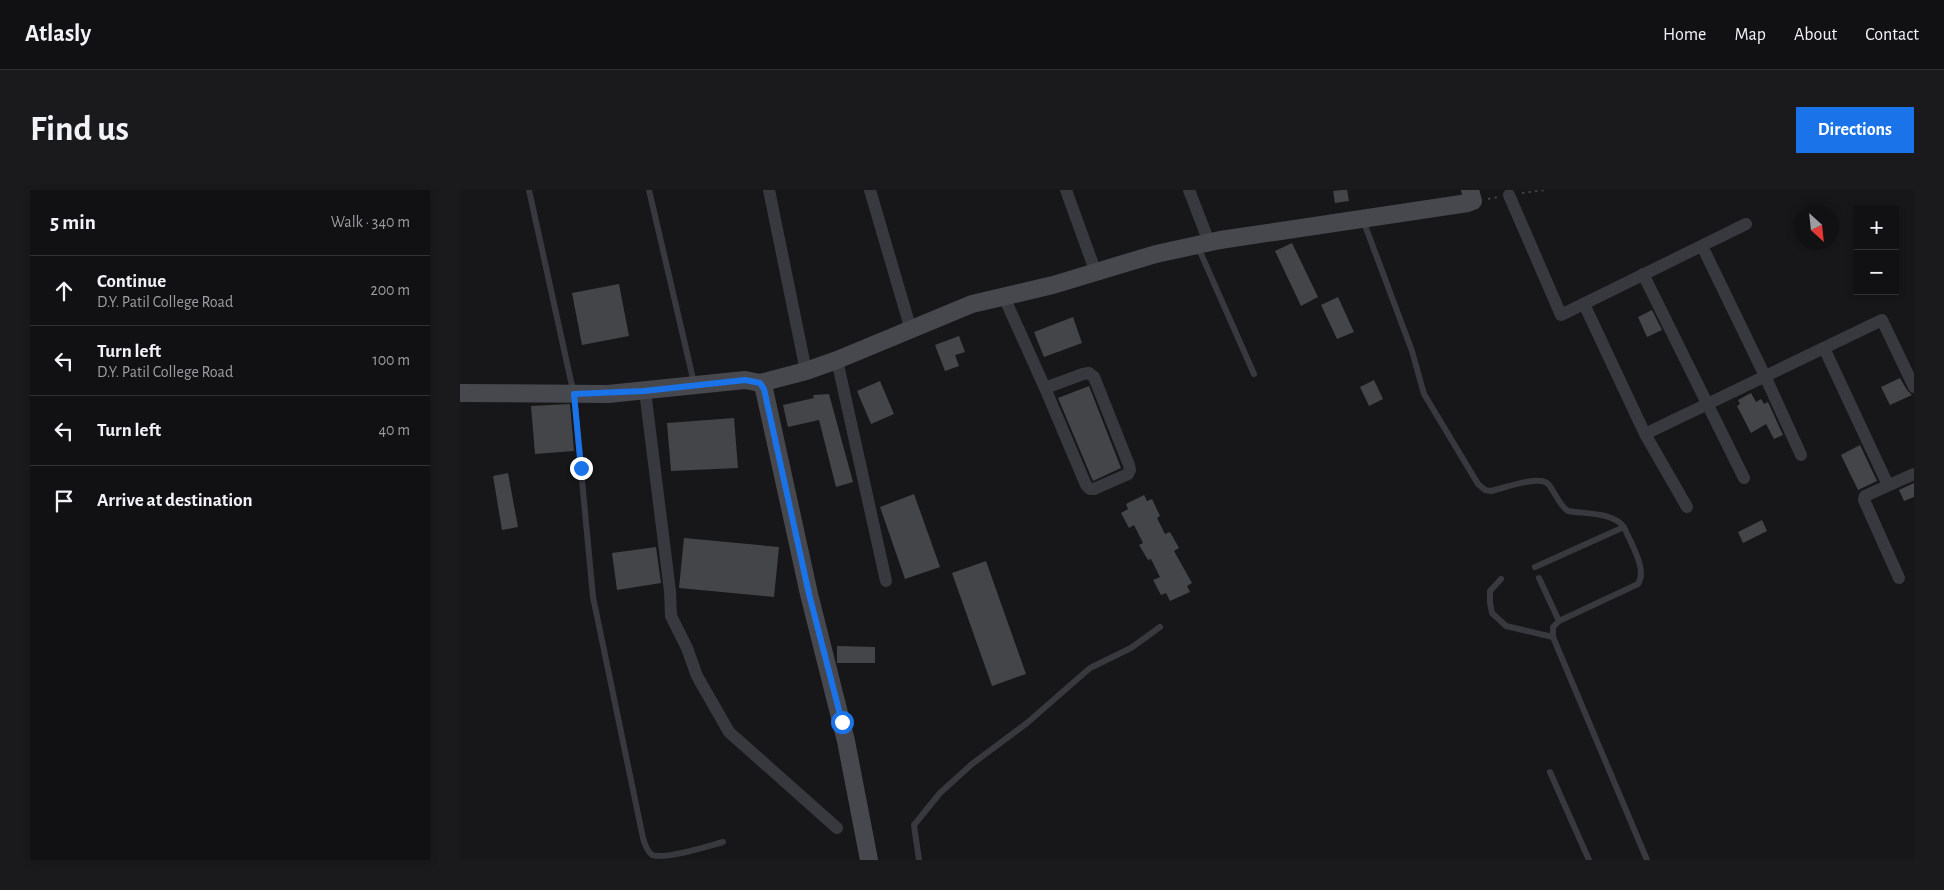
<!DOCTYPE html>
<html lang="en">
<head>
<meta charset="utf-8">
<style>
  body { margin:0; font-family:"Alegreya Sans",sans-serif; background:#1a1a1c; color:#f1f3f6 }
  .controls { position:absolute; right:15px; top:15px; display:grid; overflow:hidden; border-radius:0px; box-shadow:0 2px 8px #0003 }
  .controls button { width:45px; height:45px; display:grid; place-items:center; padding:0; border:0; border-bottom:1px solid #303133; background:#111113; color:#f1f3f6; font:25px sans-serif }
  .compass { position:absolute; left:1334px; top:15px; width:45px; height:45px; border-radius:50%; background:#111113; box-shadow:0 2px 8px #0003; rotate:153deg }
  .stop { position:absolute; width:15px; height:15px; margin:-11px; border:4px solid #1a73e8; border-radius:50%; background:#fff }
  .stop.end { background:#1a73e8; border-color:#fff; box-shadow:0 1px 5px #0008 }
  .list { margin:0; padding:0; list-style:none }
  h2 { display:flex; justify-content:space-between; align-items:center; height:65px; margin:0; padding:0 20px; font-size:21px }
  h2 small { font-size:16px; font-weight:400; color:#9c9da0 }
  .list li { display:grid; grid-template-columns:32px 1fr auto; gap:15px; align-items:center; box-sizing:border-box; height:70px; padding:0 20px; border-top:1px solid #303133 }
  .list b { display:block; font-size:19px; white-space:nowrap }
  .list p { margin:0; font-size:16px; white-space:nowrap; color:#9c9da0 }
  .list em { font-size:16px; font-style:normal; color:#9c9da0 }
  .icon { flex:none; width:28px; height:28px; fill:none; stroke:currentColor; stroke-width:2; stroke-linecap:round; stroke-linejoin:round }
  .map { position:relative; flex:none; width:1454px; height:670px; overflow:hidden; border-radius:0px }
  header { display:flex; align-items:center; gap:30px; box-sizing:border-box; height:70px; padding:0 25px; background:#111113; border-bottom:1px solid #303133 }
  header strong { font-size:24px }
  nav { display:flex; gap:28px; margin-inline-start:auto; font-size:18px }
  .intro { display:flex; align-items:center; justify-content:space-between; box-sizing:border-box; height:120px; padding:0 30px }
  h1 { margin:0; font-size:35px }
  .button { padding:12px 22px; border-radius:0px; background:#1a73e8; color:#fff; font-size:18px; font-weight:700 }
  main { display:flex; gap:30px; padding:0 30px }
  aside { flex:1; background:#111113; border-radius:0px; box-shadow:0 2px 8px #0003 }
  .map>svg:first-child { display:block }
  .building { fill:#444549 }
  .lines { fill:none; stroke-linecap:round; stroke-linejoin:round }
  .path { stroke:#3e4045; stroke-width:2; stroke-dasharray:2.5 4; stroke-linecap:butt }
  .lane { stroke:#38393e; stroke-width:6 }
  .street { stroke:#38393e; stroke-width:12 }
  .secondary { stroke:#46484e; stroke-width:18 }
  .route { stroke:#1a73e8; stroke-width:6 }
</style>
</head>
<body>
<header>
<strong>Atlasly</strong>
<nav><a>Home</a><a>Map</a><a>About</a><a>Contact</a></nav>
</header>
<div class="intro"><h1>Find us</h1><a class="button">Directions</a></div>
<main>
<aside>
<h2>5 min<small>Walk · 340 m</small></h2>
<ul class="list">
<li><svg class="icon" aria-label="ahead" viewBox="0 0 24 24"><path d="M12 20V5M6 11l6-6 6 6"/></svg><div><b>Continue</b><p>D.Y. Patil College Road</p></div><em>200 m</em></li>
<li><svg class="icon" aria-label="left" viewBox="0 0 24 24"><path d="M17 20v-9H6M10 6l-5 5 5 5"/></svg><div><b>Turn left</b><p>D.Y. Patil College Road</p></div><em>100 m</em></li>
<li><svg class="icon" aria-label="left" viewBox="0 0 24 24"><path d="M17 20v-9H6M10 6l-5 5 5 5"/></svg><div><b>Turn left</b></div><em>40 m</em></li>
<li><svg class="icon" aria-label="arrive" viewBox="0 0 24 24"><path d="M6 21V4h12l-3 4 3 4H6"/></svg><div><b>Arrive at destination</b></div></li>
</ul>
</aside>
<div class="map">
<svg width="1454" height="670" viewBox="0 0 1454 670">
  <rect width="100%" height="100%" fill="#171719"/>
  <path class="building" d="M882,0H887L889,11L875,13L873,1Z
    M832,53L858,107L841,116L815,61Z
    M159,94L169,146L122,155L112,103Z
    M878,107L894,142L877,149L861,115Z
    M1192,120L1202,140L1187,147L1178,127Z
    M613,127L622,153L584,167L574,142Z
    M499,146L505,162L495,165L499,176L485,181L475,155Z
    M1440,188L1447,200L1452,205L1430,215L1421,197Z
    M914,190L923,209L909,216L900,197Z
    M420,191L434,224L411,234L397,201Z
    M629,196L661,278L633,291L598,208Z
    M1291,203L1296,212L1301,209L1304,214L1308,212L1323,245L1314,249L1306,234L1291,243L1277,216L1280,214L1278,210Z
    M369,204L393,292L376,297L359,230L328,237L323,215L354,208L353,205Z
    M110,214L114,261L75,264L71,216Z
    M274,228L278,278L211,281L207,233Z
    M1400,255L1417,291L1398,300L1381,265Z
    M48,283L58,337L42,340L33,286Z
    M1454,293V307L1444,311L1439,300Z
    M454,304L480,377L445,389L420,317Z
    M684,305L687,311L692,309L700,326L697,328L705,344L710,342L719,358L714,361L732,393L727,396L730,402L710,411L706,403L701,405L693,390L700,387L691,369L688,370L679,355L683,353L674,335L669,338L661,323L668,319L666,314Z
    M1302,330L1307,341L1283,353L1278,342Z
    M224,348L319,357L314,407L219,398Z
    M196,357L201,393L157,400L152,363Z
    M526,371L566,484L532,496L492,383Z
    M377,456L415,457V473H377Z"/>
  <g class="lines">
    <path class="path" d="M1062,3L1085,0
      M1028,9L1038,7"/>
    <path class="lane" d="M69,0L114,205L133,407L183,648C185,655 187,661 192,665C205,670 248,656 263,652
      M189,0L234,193
      M903,30L952,161L964,204L1018,294L1025,300L1031,301C1044,298 1081,284 1089,295C1096,304 1099,315 1108,321C1125,324 1153,322 1164,337C1170,352 1188,380 1178,394L1099,431L1093,437V447L1187,670
      M738,57L794,184
      M1075,377L1164,337
      M1079,388L1099,431
      M1041,389L1030,401V413L1032,423L1046,436L1093,447
      M1090,582L1129,670
      M459,670L454,635L480,603L512,574L567,533L630,478L671,458L700,437"/>
    <path class="street" d="M309,0L346,181
      M410,0L451,140
      M606,0L636,83
      M729,0L749,52
      M1049,5L1101,125L1286,34
      M1242,56L1305,186L1341,265
      M1183,84L1284,288
      M544,107L585,198L626,295L630,299H634L668,284L670,280L669,275L634,187L629,183L623,184L585,198
      M1124,114L1185,244L1422,130L1454,197
      M1364,158L1428,295
      M377,170L426,391
      M185,201L210,401L211,426L227,458L237,486L269,542L377,638
      M1185,244L1227,317
      M1439,388L1404,310L1405,306L1454,284"/>
    <path class="secondary" d="M300,193L346,181L377,170L512,114L593,95L696,64L760,50L1008,13L1013,11L1010,0
      M0,203L148,204L285,190L300,193L304,199L349,404L386,551L409,670"/>
  </g>
  <g class="lines">
    <path class="route" d="M121,278L114,204L184,201L285,190L300,193L304,199L349,404L382,532"/>
  </g>
</svg>
<div class="controls">
<button>+</button>
<button>−</button>
</div>
<svg class="compass" viewBox="-18 -18 36 36"><path d="M0-13l5 13h-10z" fill="#e53935"/><path d="M0 13l5-13h-10z" fill="#9c9da0"/></svg>
<div class="stop" style="left:382px;top:532px"></div>
<div class="stop end" style="left:121px;top:278px"></div>
</div>
</main>
</body>
</html>
